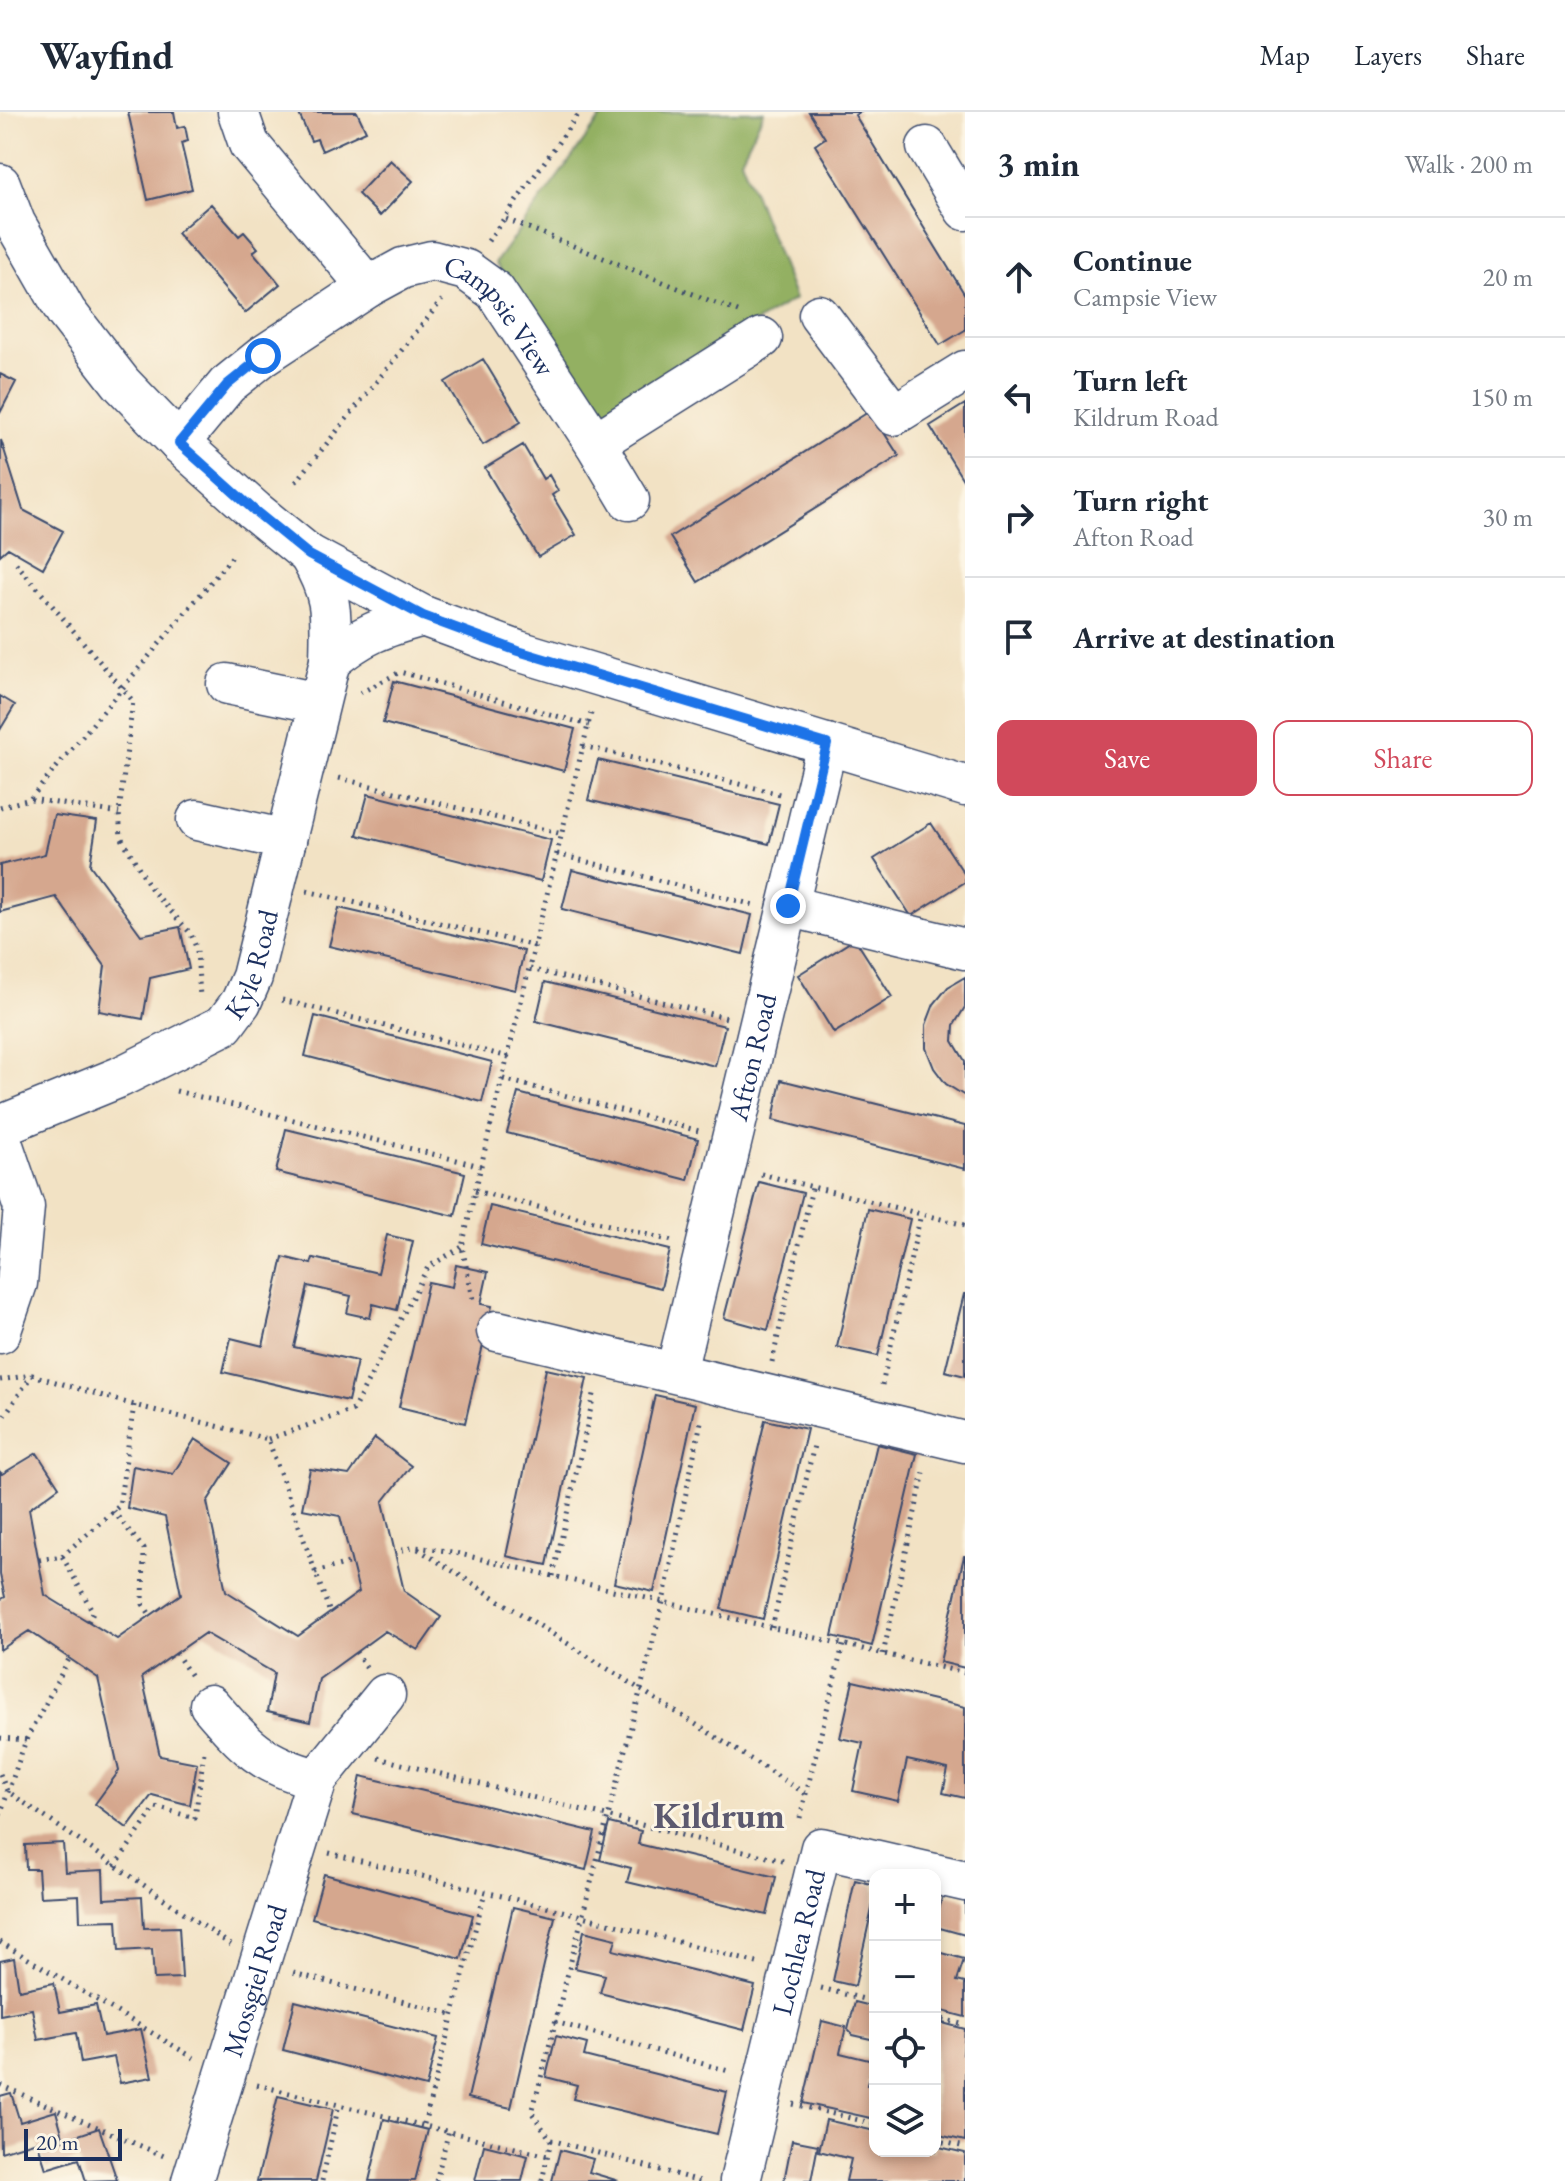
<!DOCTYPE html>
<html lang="en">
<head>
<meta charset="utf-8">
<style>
  body { margin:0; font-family:"EB Garamond",serif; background:#f2f2f3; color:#1f2937 }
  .controls { position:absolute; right:24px; bottom:24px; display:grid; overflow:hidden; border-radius:16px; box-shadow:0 4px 12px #0003 }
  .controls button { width:72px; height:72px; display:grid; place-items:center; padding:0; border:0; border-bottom:2px solid #e0e1e3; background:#fff; color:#1f2937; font:40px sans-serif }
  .scale { position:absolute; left:24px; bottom:20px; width:98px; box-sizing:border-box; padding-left:8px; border:4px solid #1b2f5e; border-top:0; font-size:22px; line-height:28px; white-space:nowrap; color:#1b2f5e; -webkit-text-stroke:6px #fcf5e5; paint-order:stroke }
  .stop { position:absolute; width:24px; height:24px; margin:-18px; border:6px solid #1a73e8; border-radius:50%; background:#fff }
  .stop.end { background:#1a73e8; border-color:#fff; box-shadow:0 2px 8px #0008 }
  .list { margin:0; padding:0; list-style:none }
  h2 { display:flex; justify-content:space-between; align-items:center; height:104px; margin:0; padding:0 32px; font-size:34px }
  h2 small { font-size:26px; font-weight:400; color:#747a83 }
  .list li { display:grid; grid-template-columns:52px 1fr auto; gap:24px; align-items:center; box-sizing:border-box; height:120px; padding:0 32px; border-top:2px solid #e0e1e3 }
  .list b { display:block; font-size:30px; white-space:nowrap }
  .list p { margin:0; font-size:26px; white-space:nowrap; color:#747a83 }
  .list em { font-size:26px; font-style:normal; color:#747a83 }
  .actions { display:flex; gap:16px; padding:24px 32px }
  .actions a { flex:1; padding:18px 0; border:2px solid #d1495b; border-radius:16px; text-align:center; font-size:28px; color:#d1495b }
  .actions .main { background:#d1495b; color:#fff }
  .icon { flex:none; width:44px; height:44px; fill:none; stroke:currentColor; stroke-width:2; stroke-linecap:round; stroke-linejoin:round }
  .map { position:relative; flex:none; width:965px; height:2069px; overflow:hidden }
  header { display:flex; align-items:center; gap:48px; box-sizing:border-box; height:112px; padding:0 40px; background:#fff; border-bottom:2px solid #e0e1e3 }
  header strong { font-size:38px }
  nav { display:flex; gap:44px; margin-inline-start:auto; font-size:28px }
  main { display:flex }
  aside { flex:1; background:#fff }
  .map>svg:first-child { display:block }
  .forest { fill:#93b062; stroke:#577060; stroke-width:2 }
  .building { fill:#d5a78e }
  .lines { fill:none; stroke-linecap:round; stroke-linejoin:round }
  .minor-casing { stroke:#3b4a6d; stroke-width:43 }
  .path { stroke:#3b4a6d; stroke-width:5; stroke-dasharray:2 6; stroke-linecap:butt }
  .minor { stroke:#fff; stroke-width:40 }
  .route { stroke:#1a73e8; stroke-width:10 }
  .labels { text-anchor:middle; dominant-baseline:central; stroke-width:6; stroke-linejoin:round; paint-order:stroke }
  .street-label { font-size:28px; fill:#1b2f5e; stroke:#fcf5e5 }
  .district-label { font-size:36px; font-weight:bold; fill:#5c596f; stroke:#fcf5e5 }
</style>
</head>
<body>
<header>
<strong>Wayfind</strong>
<nav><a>Map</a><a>Layers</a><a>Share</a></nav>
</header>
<main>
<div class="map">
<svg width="965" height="2069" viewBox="0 0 965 2069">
  <rect width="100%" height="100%" fill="#fcf5e5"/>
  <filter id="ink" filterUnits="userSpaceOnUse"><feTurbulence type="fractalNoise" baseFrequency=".0125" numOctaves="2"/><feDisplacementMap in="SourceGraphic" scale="16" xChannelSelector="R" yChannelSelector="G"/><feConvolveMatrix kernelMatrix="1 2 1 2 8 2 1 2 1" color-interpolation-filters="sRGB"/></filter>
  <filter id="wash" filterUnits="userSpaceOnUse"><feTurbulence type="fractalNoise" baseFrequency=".006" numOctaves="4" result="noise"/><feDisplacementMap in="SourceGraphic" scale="32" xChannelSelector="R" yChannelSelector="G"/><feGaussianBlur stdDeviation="1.8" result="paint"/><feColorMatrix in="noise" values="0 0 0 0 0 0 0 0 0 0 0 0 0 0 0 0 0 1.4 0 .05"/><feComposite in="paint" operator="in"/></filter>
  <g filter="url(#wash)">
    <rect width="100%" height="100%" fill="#f2e2c4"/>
    <path class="forest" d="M605,0H764L741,47L795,187L596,305L495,151Z"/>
    <g id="blocks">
      <path class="building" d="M128,0H174L177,16L185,14L188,29L181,31L192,77L148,88Z
        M304,0H357L366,19L322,39L317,27L311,29L299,2Z
        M809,0H860L855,3L965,183V218L940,233L815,33L825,26Z
        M390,48L413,69L380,104L358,82Z
        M211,92L239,124L244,120L258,136L253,140L280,172L245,201L177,121Z
        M483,247L521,310L483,333L445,270Z
        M0,262L16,270L0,301Z
        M965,292V371L930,314Z
        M870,299L899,344L698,470L670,425Z
        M1,328L23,398L63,419L43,456L8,436L0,443Z
        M523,333L543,367L549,363L558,379L552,383L576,423L538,445L485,356Z
        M394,569L575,617L564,659L383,611Z
        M0,584L15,593L0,618Z
        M598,648L779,692L769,732L588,688Z
        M368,682L551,728L541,769L357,723Z
        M54,703L97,709L90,753L141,823L180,815L189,857L150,866L143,907L99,899L105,854L56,785L0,800V753L45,742Z
        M931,711L965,763V770L911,804L874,747Z
        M572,758L752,803L743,842L562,797Z
        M339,796L524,839L515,878L329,834Z
        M855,827L892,885L834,921L798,863Z
        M965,865V895L954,913L953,929L965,949V984L946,972L934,956L926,936V913L934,892L948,875Z
        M545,870L725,914L715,954L536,909Z
        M315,904L492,950L482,990L305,944Z
        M781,968L965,1014V1057L773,1008Z
        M518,981L698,1027L688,1068L507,1021Z
        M286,1017L465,1061L455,1104L276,1060Z
        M759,1070L803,1081L768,1218L724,1206Z
        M490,1094L670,1138L661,1176L481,1132Z
        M868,1097L910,1107L878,1244L837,1235Z
        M387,1123L413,1129L397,1198L373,1192L370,1206L347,1201L351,1184L308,1174L294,1235L357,1249L348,1289L223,1260L231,1226L263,1234L283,1145L311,1152L313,1146L378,1161Z
        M456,1153L488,1160L481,1192L492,1194L465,1311L399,1295L428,1170L452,1175Z
        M964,1182H965V1264L945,1259Z
        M546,1257L587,1266L547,1453L506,1444Z
        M655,1283L695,1292L654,1480L614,1471Z
        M765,1308L807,1317L763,1507L721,1497Z
        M375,1326L411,1354L383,1390L404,1479L441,1505L418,1538L385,1519L319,1567L310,1610L267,1600L274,1561L205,1521L142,1565L160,1644L197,1651L190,1693L152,1683L127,1716L95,1692L119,1659L98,1566L29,1519L0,1538V1488L5,1485L0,1463V1360L2,1362L37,1341L59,1375L29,1397L45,1483L117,1527L181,1482L165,1405L127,1396L133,1354L173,1362L195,1327L232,1351L207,1390L226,1479L298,1524L359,1480L340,1404L302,1397L310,1357L349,1363Z
        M877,1332L917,1342L872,1534L832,1524Z
        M964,1444H965V1556L940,1550Z
        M853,1569L965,1595V1686L943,1681L948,1657L907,1648L898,1689L853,1679L863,1631L840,1626Z
        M361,1664L595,1720L586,1758L353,1702Z
        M609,1711L641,1719L638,1732L776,1765L767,1803L627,1770L631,1756L600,1748Z
        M63,1731L65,1760L103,1758L104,1787L142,1785L144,1816L179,1815L182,1866L154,1867L152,1837L119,1839L117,1808L80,1809L79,1783L40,1785L38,1757H26L25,1733Z
        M324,1762L473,1803L461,1847L312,1806Z
        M855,1768L875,1773V1783L855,1874L833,1869Z
        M943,1782L965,1788V1823L940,1816L935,1832V1797L939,1798Z
        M513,1795L555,1805L511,1996L468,1986Z
        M584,1819L616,1827L613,1838L755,1874L744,1918L600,1881L605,1863L575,1856Z
        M935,1839L964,1847L957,1869L965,1871V1905L935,1897Z
        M14,1846L19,1878L54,1871L60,1900L96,1893L103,1924L141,1917L152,1965L120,1971L114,1945L81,1951L76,1921L38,1928L32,1897L0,1903V1849Z
        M295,1889L438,1926L426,1975L283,1938Z
        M855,1890L875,1895V1928L853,1923L848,1918Z
        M822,1909L846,1915L840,1941L873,1949L867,1973L875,1975V2007L803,1991Z
        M935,1909L965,1917L963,1941L965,1939V2029L935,2022Z
        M556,1924L587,1932L584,1944L727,1980L717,2022L573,1987L577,1973L546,1965Z
        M11,1981L20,2010L56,1999L64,2028L99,2016L117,2068L86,2069L79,2047L46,2057L37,2029L1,2040L0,1984Z
        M278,1984L333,1997L316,2069H257Z
        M384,2007L428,2018L415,2069H369Z
        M826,2008L875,2019V2039H935V2034L965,2041V2069H846L851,2047L819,2039Z
        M792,2028L818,2033L811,2069H784Z
        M484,2033L528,2044L522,2069H475Z
        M560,2038L593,2047L589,2060L619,2069H552Z"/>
    </g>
  </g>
  <g filter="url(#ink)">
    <use href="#blocks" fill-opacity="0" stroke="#3b4a6d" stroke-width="2"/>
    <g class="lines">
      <g class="minor-casing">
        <g id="minor">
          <path d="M238,0L249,32L368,175"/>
          <path d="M927,35L965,98"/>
          <path d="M0,72L15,111L66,200L122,272L179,331L255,399L309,443L423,504L518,539L965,674"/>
          <path d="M819,203L894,303L965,259"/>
          <path id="s1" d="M179,331L227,273L263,244L368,175L403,156L432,149L466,158L495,179L595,331L762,226"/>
          <path d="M595,331L629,388"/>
          <path d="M330,549C362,522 383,515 423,504"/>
          <path d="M227,572L319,591"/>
          <path d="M197,708L286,728"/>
          <path d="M788,794L965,837"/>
          <path id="s2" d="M0,1014L120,965L224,913L241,890L252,865L330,549C331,501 334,486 309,443"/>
          <path d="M0,1025L24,1095L17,1171L0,1221"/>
          <path d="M497,1219L965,1330"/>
          <path id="s3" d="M676,1260L827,632"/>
          <path d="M210,1593C246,1635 262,1653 317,1667"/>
          <path id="s4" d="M192,2069L317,1667L385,1583"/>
          <path id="s5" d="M740,2069L821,1736L965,1769"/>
        </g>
      </g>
      <path class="path" d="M506,107L738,200
        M488,129L580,0
        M296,370L442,188
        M16,451L133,589L119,701L121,725L152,778L191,822L197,838L200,885
        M360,581L400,560L589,613
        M583,634L780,682
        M339,666L562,722
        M31,687L119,701
        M0,695L30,687L235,441
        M557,742L754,793
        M307,779L535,834
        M530,857L727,906
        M282,888L509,945
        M503,967L699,1019
        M176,979L481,1054L462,1135L474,1191
        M481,1054L592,597
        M761,1062L965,1113
        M475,1079L672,1129
        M772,1250L812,1076
        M0,1268L32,1263L134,1293L268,1327L330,1501
        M882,1273L921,1102
        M0,1310L32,1263
        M268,1327L353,1298L428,1155L462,1135
        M113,1399L144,1437L143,1492L151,1504
        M418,1437L806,1682
        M394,1440L416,1435L447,1439L965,1561
        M62,1444L119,1394L134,1293
        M39,1448L62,1444L93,1500L88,1510
        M315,1460L352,1450
        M553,1464L595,1278
        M772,1516L815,1329
        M356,1540L367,1556
        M176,1541L191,1564
        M883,1542L925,1356
        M0,1626L26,1628
        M378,1646L783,1749
        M0,1662L7,1679L231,1833
        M0,1703L26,1628L69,1547
        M800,1706L843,1533
        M329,1741L582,1804L757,1851
        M115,1754L156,1695L195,1706L204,1640
        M0,1830L194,1946
        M293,1861L451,1902
        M821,1876L875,1890
        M935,1905L965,1913
        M555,1910L732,1960
        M0,1973L164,2044
        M257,1973L548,2044
        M793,1992L875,2012
        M424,2012L485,1780
        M551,2028L700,2069
        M935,2028L965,2035
        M322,2069L339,1992
        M436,2069L449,2018
        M542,2069L551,2028L532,2001L663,1490L702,1305"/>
      <use href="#minor" class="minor"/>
    </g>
  </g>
  <g class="lines" filter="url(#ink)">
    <path class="route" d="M263,244L227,273L179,331L255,399L309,443L423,504L518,539L827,632L788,794"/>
  </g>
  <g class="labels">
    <g class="street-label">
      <text stroke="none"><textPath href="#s1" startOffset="408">Campsie View</textPath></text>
      <text stroke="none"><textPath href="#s2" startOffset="314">Kyle Road</textPath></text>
      <text stroke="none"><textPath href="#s3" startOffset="324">Afton Road</textPath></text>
      <text stroke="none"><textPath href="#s5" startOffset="246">Lochlea Road</textPath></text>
      <text stroke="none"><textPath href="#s4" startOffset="210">Mossgiel Road</textPath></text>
    </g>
    <g class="district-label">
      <text x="719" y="1703">Kildrum</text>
    </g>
  </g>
</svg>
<div class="controls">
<button>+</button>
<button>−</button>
<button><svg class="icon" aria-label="locate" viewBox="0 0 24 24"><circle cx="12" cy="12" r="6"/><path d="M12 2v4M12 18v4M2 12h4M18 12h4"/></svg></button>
<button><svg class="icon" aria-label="layers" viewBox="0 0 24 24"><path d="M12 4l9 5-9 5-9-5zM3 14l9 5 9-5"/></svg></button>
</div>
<div class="scale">20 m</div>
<div class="stop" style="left:263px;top:244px"></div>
<div class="stop end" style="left:788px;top:794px"></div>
</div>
<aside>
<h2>3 min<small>Walk · 200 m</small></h2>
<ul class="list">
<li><svg class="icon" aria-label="ahead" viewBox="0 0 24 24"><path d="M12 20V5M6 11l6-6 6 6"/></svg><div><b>Continue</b><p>Campsie View</p></div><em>20 m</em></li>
<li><svg class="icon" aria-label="left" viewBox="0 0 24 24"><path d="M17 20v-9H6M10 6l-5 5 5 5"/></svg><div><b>Turn left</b><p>Kildrum Road</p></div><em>150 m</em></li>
<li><svg class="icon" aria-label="right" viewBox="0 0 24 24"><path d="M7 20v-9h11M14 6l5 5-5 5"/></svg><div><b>Turn right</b><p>Afton Road</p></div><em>30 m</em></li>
<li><svg class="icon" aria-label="arrive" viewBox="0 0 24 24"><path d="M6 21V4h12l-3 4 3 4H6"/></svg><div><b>Arrive at destination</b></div></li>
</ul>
<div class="actions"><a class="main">Save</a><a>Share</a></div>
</aside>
</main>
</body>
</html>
